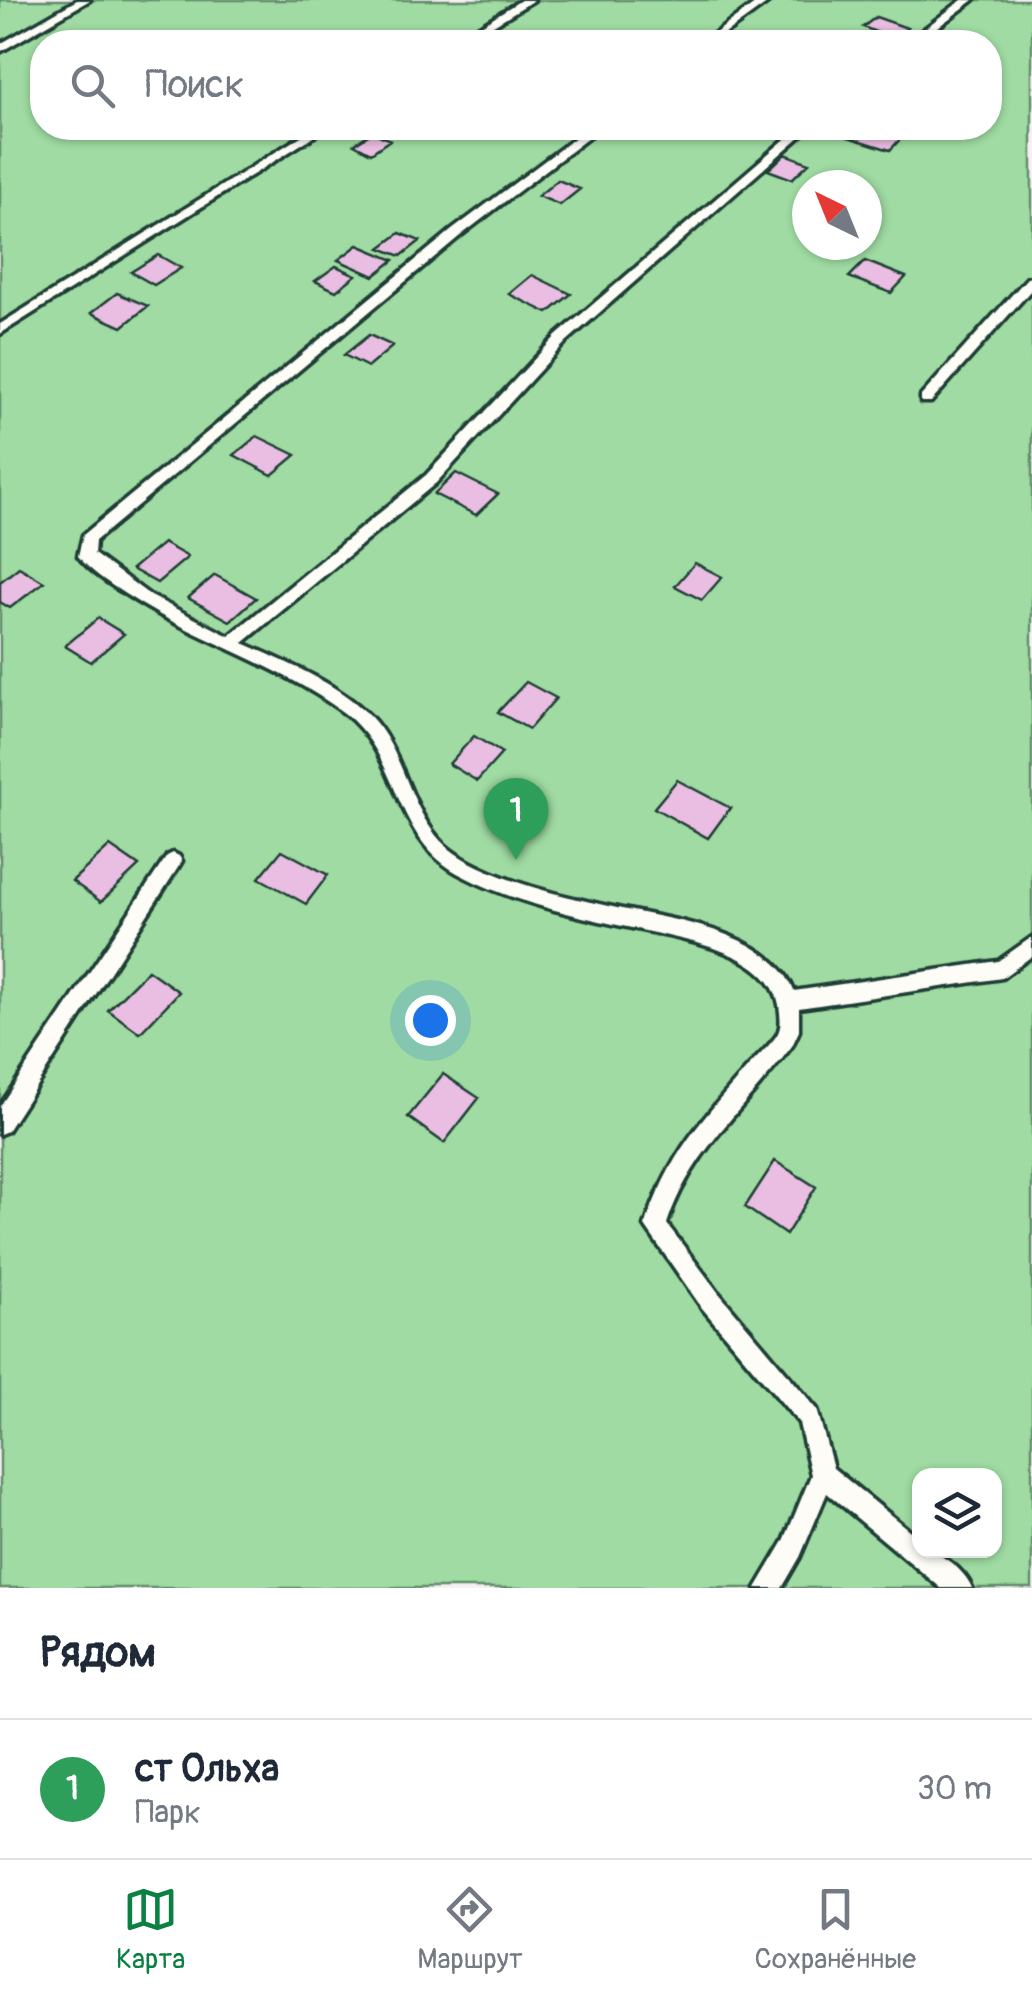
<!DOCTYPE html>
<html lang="ru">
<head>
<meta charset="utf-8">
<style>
  body { margin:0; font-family:Pangolin,sans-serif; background:#f6f6f7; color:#1f2937 }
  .controls { position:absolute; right:30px; bottom:30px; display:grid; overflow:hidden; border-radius:20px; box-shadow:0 2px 8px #0004 }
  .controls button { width:90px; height:90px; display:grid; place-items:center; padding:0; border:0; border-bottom:2px solid #e0e1e3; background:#fff; color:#1f2937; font:50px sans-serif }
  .compass { position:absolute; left:792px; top:170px; width:90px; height:90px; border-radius:50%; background:#fff; box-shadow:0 2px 8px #0004; rotate:317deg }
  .you { position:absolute; left:430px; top:1020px; width:35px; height:35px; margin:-25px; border:8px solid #fff; border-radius:50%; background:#1a73e8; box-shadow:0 0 0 15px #1a73e833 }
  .badge { display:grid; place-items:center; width:65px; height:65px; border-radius:50%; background:#0b8043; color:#fff; font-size:32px; font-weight:700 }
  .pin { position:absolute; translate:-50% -82px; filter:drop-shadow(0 2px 5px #0008) }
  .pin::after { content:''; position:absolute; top:52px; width:35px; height:30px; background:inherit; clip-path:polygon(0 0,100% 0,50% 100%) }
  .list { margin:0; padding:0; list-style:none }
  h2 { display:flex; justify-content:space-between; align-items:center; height:130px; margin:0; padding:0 40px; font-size:42px }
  h2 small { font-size:32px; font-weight:400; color:#747a83 }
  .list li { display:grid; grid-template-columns:65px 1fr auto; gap:30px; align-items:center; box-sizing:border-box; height:140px; padding:0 40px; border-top:2px solid #e0e1e3 }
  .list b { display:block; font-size:38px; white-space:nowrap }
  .list p { margin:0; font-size:32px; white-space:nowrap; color:#747a83 }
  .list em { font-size:32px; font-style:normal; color:#747a83 }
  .icon { flex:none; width:55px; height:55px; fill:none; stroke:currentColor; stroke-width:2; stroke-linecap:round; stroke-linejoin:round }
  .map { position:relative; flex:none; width:1032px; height:1588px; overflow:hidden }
  .search { position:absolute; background:#fff; box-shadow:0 2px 8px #0004; left:30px; right:30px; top:30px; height:110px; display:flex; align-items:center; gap:25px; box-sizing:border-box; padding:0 35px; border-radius:40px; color:#747a83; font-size:38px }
  .sheet { height:270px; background:#fff }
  nav { display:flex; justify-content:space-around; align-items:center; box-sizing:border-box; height:140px; border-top:2px solid #e0e1e3; background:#fff; font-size:28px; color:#747a83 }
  nav a { display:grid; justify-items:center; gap:5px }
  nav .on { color:#0b8043 }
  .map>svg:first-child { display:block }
  .green { fill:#9fdba2; stroke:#5f8c6b; stroke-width:2.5; fill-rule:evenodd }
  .building { fill:#eabee2; stroke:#1f3d34; stroke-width:2.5 }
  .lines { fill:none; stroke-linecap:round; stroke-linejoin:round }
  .service-casing { stroke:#1f3d34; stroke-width:7 }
  .service { fill:#fdfcf7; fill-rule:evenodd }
</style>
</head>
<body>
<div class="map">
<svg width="1032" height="1588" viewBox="0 0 1032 1588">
  <rect width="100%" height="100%" fill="#f9f0f3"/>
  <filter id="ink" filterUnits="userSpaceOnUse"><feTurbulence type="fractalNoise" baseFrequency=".01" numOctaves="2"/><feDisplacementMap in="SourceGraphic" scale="20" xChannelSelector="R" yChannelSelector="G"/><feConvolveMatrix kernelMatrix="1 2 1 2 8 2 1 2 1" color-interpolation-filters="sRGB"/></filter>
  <g filter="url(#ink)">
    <path class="green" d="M0,0H1032V1588H0ZM42,42H990V128H42ZM807,185H867V245H807ZM920,1476H994V1550H920Z"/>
    <path class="building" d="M876,17L907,28L894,39L863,27Z
      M848,128H885L905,134L890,150L842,135Z
      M373,132L390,140L371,153L354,144Z
      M785,154L809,163L792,179L768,170Z
      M558,180L580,189L560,205L538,196Z
      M400,233L420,241L401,256L380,248Z
      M358,245L394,260L374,276L338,260Z
      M158,255L181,268L154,285L131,272Z
      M865,261L906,277L891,293L849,277Z
      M336,266L356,275L336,291L315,281Z
      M532,275L571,294L548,313L509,294Z
      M117,293L148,306L122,327L91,313Z
      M369,335L393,346L368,367L344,355Z
      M257,436L296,455L272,475L234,455Z
      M456,473L498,494L476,515L434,494Z
      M163,543L188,557L157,583L132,569Z
      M695,563L722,577L702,600L675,586Z
      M19,567L44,582L10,608L0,602V582Z
      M215,575L256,598L230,621L188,598Z
      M98,618L124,634L91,662L65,646Z
      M526,682L556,698L529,729L498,712Z
      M474,736L502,753L477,781L449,764Z
      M677,780L730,808L708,838L654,808Z
      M110,846L139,866L101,902L72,881Z
      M282,850L328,875L306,904L259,878Z
      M148,970L179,992L140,1033L108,1010Z
      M443,1074L479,1098L444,1143L408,1117Z
      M775,1161L816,1187L786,1235L745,1207Z"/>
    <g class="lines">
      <g class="service-casing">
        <path id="service" d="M77,0H90L0,52V44Z
          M521,0H534L466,42H454Z
          M760,0H772L714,42H703Z
          M962,0H974L918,42H907Z
          M314,128H327L0,334V324Z
          M588,128H601L460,236L95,541L94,554L151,596L229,636L426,475L556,336L798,128H810L566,342L436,483L243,643C285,662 336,682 369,715C405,751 408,810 445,845C458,857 475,865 491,872C528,888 568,897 608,906C665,919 770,929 794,991L998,961L1032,937V956L1002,978L799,1008V1031L792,1046C748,1105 690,1152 667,1224L718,1292L817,1409L833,1468L920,1539V1550C939,1550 965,1570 972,1588H941L827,1493L800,1557L782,1588H756L784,1541L811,1475L799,1423L702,1308L645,1226C656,1194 669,1166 689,1138C708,1112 730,1087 752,1063C760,1054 770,1045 777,1035C781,1028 781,1021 780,1013C778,966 723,949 685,940C610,922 530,911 461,875C391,838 402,758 344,713C278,663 194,640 125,594C108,583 90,571 78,556L83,535L452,230Z
          M1032,277V289L931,402H921V396L1027,278Z
          M173,853L179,856L182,861L179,866L7,1131L0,1134V1106L167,856Z"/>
      </g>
      <use href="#service" class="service"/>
    </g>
  </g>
</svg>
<div class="controls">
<button><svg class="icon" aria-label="layers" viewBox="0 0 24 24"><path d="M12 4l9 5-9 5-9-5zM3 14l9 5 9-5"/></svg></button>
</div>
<svg class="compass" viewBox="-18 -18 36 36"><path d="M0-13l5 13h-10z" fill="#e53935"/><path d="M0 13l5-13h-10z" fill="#747a83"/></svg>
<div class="you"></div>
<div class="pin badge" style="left:516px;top:860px;background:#2e9e5b">1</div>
<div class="search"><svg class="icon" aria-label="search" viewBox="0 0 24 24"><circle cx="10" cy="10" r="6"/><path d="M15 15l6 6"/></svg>Поиск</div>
</div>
<section class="sheet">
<h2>Рядом<small></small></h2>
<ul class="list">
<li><span class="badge" style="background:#2e9e5b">1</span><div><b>ст Ольха</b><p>Парк</p></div><em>30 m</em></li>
</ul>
</section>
<nav>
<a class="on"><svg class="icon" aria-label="map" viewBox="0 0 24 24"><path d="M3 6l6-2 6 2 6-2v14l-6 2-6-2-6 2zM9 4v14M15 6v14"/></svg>Карта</a>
<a><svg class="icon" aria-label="directions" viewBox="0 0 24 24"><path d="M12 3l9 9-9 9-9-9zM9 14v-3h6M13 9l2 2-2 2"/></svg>Маршрут</a>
<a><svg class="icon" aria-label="saved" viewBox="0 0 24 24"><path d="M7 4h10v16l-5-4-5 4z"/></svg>Сохранённые</a>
</nav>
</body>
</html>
